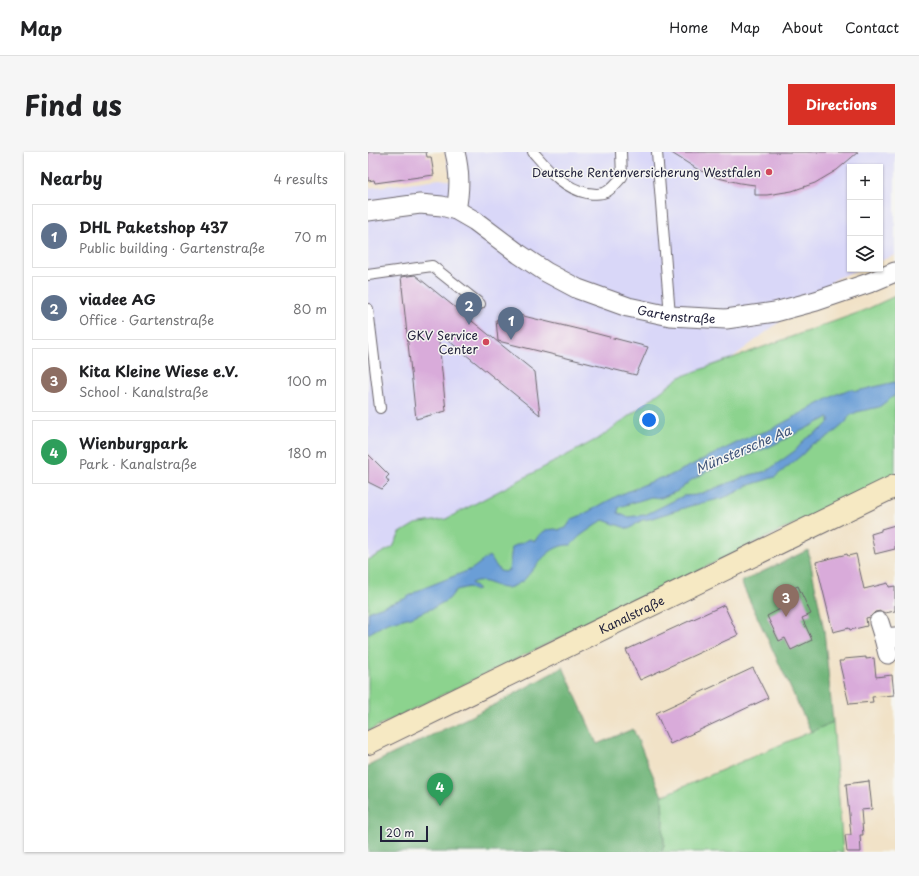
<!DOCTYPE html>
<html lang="en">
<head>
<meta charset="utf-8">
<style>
  body { margin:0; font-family:"Playpen Sans",sans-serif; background:#f6f6f6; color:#202124 }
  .controls { position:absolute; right:12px; top:12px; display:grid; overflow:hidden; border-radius:0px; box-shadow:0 1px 3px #0004 }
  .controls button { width:36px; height:36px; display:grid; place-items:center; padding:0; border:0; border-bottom:1px solid #e0e0e0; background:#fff; color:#202124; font:20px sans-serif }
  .scale { position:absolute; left:12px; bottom:10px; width:48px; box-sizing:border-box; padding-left:4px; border:2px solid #22223b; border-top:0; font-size:11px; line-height:14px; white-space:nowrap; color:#22223b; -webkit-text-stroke:3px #f6f6f2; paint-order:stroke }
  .you { position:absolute; left:281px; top:268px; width:14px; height:14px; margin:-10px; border:3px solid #fff; border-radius:50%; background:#1a73e8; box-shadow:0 0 0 6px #1a73e833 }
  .badge { display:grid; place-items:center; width:26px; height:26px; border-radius:50%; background:#d93025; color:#fff; font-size:13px; font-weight:700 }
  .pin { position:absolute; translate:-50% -33px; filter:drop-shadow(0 1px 2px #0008) }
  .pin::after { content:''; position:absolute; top:21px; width:14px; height:12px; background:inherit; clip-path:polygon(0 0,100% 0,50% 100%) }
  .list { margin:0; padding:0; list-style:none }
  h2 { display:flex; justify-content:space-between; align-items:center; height:52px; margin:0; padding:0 16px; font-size:17px }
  h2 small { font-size:13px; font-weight:400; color:#757577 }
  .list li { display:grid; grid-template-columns:26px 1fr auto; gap:12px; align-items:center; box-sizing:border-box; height:64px; margin:0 8px 8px; padding:0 8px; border:1px solid #e0e0e0; border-radius:0px }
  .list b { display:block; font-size:15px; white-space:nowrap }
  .list p { margin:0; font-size:13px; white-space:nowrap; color:#757577 }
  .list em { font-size:13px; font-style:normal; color:#757577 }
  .icon { flex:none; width:22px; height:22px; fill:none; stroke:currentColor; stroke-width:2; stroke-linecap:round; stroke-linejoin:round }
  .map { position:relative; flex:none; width:527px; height:700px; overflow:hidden; border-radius:0px }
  header { display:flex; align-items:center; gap:24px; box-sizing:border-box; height:56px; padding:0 20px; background:#fff; border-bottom:1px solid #e0e0e0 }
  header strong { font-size:19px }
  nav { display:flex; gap:22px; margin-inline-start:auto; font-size:14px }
  .intro { display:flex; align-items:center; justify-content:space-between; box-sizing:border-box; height:96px; padding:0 24px }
  h1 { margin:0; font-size:28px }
  .button { padding:10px 18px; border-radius:0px; background:#d93025; color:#fff; font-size:14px; font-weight:700 }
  main { display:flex; gap:24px; padding:0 24px }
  aside { flex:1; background:#fff; border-radius:0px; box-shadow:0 1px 3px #0004 }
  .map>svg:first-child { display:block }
  .built { fill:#d9d7f8 }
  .green { fill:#8cd38e; stroke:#577a64 }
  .forest { fill:#71b579; stroke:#4a6c5a }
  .water { fill:#6a9ed6; stroke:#466088; fill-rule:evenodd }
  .building { fill:#d9abda }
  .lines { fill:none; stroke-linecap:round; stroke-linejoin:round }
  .lane-casing { stroke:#6a656c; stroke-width:12 }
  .street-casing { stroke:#6a656c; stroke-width:21 }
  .secondary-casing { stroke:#6a656c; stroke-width:24 }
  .lane { stroke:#fff; stroke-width:10 }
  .street { stroke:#fff; stroke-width:19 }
  .secondary { stroke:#f6e9c3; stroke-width:22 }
  .poi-dot { fill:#d1495b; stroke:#f6f6f2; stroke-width:1.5 }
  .labels { text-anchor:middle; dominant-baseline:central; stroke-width:3; stroke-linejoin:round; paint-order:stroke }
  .poi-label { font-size:12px; fill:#22223b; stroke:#f6f6f2; text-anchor:end }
  .street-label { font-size:12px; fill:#22223b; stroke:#f6f6f2 }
  .water-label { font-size:13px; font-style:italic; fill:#3f5479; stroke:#f6f6f2 }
</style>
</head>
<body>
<header>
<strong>Map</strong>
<nav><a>Home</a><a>Map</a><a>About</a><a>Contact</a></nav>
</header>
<div class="intro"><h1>Find us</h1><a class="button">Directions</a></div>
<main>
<aside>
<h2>Nearby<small>4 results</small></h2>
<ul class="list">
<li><span class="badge" style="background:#5c6f8a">1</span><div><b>DHL Paketshop 437</b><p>Public building · Gartenstraße</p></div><em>70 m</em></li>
<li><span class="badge" style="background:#5c6f8a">2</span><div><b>viadee AG</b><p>Office · Gartenstraße</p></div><em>80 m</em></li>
<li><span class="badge" style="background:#8d6e63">3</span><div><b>Kita Kleine Wiese e.V.</b><p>School · Kanalstraße</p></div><em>100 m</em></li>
<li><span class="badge" style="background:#2e9e5b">4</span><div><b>Wienburgpark</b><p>Park · Kanalstraße</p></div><em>180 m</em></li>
</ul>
</aside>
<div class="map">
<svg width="527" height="700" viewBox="0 0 527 700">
  <rect width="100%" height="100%" fill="#f6f6f2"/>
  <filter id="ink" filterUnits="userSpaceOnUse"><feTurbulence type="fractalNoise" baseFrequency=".025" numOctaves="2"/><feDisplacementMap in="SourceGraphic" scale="8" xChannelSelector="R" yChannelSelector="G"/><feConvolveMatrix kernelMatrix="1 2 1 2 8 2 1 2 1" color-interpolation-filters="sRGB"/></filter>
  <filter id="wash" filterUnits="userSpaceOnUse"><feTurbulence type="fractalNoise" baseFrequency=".012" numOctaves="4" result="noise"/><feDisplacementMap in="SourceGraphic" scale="16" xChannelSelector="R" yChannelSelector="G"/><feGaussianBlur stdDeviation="0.9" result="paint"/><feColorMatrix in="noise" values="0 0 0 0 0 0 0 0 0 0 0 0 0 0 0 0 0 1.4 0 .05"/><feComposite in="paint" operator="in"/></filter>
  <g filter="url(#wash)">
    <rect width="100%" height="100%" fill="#f1e2c7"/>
    <path class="built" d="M77,0H527V103L512,109V15H482V117H492L469,126L243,298L0,410V36L72,27L84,29Z"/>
    <path class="green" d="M527,144V323L0,579V408L25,395L32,381L47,372L78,367L233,285L312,225L495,159Z
      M465,570L475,700H293L296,693L294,644Z"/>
    <path class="forest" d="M440,398L456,478L465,570L443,580L373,430Z
      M195,515L229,592L265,577L294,644L296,693L293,700H0V614L128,552Z"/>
    <path class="water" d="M527,230V243L511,255L489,260L481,264L478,270L469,278L455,288L444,292L435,302L407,325L378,334L369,340L355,346L322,354L281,367L274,368L261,377L235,368L212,384L203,393C184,392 173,408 162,421C159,424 157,428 153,430C133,443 130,431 112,429C110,428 106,430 103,431L110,437L107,439L101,435L88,438L81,447L65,456L43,465L19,471L0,482V461L4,458L36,447L51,438L104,417L121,404L132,419L137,420L141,418L144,395L162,387L167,389L171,383L178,378L187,377L191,378L198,376L204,367L214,363L249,344L292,326L299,325L379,286L402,278L469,242L482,237L489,239ZM461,265V270L454,277L437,287L428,298L399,319L382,323L329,343L315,344L277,363L259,365L250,361L251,355L283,345L293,346L310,339L322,329L341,318L401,295Z"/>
    <g id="blocks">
      <path class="building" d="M0,0H58L59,5H63L66,23L7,31L6,28L0,29Z
        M302,0H490L469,18L447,31L424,39L399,43H387V33L372,31L350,26L329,17Z
        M47,123L167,220L172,263L70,180L78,259L48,267L33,125Z
        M147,162L222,180L280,195L268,223L130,189L128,168Z
        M0,302L21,323L18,326L21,330L14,337L0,330Z
        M527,373V397L507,402L503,382L513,379V377Z
        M479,402L480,404L488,402L496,437L520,431L521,435L527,434V459L517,461L513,459L507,460L502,465L498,466L499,474L482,478L481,476L465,480L448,410Z
        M430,434L443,462L434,466L444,488L423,498L417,486L411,489L399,464L414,456L409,444Z
        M356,453L370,483L272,528L258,498Z
        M498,505V507L506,506L508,525L524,523L526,543L504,545L505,550L481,552L471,509H476V507Z
        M385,516L400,546L302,592L288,561Z
        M501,629L504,657L493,658L495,683H492L493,700H479L477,683H483L478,632Z"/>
    </g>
  </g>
  <g filter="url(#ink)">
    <use href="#blocks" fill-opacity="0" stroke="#6a656c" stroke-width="1"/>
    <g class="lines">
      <g class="lane-casing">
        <path id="lane" d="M165,0C181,18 195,36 219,41C225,42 232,43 238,40C244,37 249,30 254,25L253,0
          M289,0L302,164
          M0,123L64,114L112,152
          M0,157L12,256"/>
      </g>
      <g class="street-casing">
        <g id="street">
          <path d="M87,0C92,21 92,37 88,58"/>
          <path id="s1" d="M0,59L52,52L74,54L88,58L107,69L151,102L178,120L210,137L260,155L302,164L358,167L407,160L448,149L501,131L527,120"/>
          <path d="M511,470L516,486L527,485"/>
          <path d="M516,486L520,502"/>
        </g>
      </g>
      <g class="secondary-casing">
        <g id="secondary">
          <path id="s2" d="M0,591L527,334"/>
        </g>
      </g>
      <use href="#lane" class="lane"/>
      <use href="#street" class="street"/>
      <use href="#secondary" class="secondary"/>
    </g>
  </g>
  <g class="poi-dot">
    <circle cx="401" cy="20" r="4"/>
    <circle cx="118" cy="190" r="4"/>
  </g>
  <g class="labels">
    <g class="poi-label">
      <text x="393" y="20">Deutsche Rentenversicherung Westfalen</text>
      <text x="110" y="183">GKV Service<tspan x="110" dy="14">Center</tspan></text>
    </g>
    <g class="street-label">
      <text stroke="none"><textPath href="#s1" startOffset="337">Gartenstraße</textPath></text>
      <text stroke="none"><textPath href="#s2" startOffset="293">Kanalstraße</textPath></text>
    </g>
    <g class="water-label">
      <text transform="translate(375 297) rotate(-23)">Münstersche Aa</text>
    </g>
  </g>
</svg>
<div class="controls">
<button>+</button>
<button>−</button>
<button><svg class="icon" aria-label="layers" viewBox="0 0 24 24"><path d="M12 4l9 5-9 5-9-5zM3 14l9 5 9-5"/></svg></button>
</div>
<div class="scale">20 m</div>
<div class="you"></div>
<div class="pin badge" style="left:143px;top:188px;background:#5c6f8a">1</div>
<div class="pin badge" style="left:101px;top:173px;background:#5c6f8a">2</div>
<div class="pin badge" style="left:418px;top:465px;background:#8d6e63">3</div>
<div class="pin badge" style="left:72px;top:654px;background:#2e9e5b">4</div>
</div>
</main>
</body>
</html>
